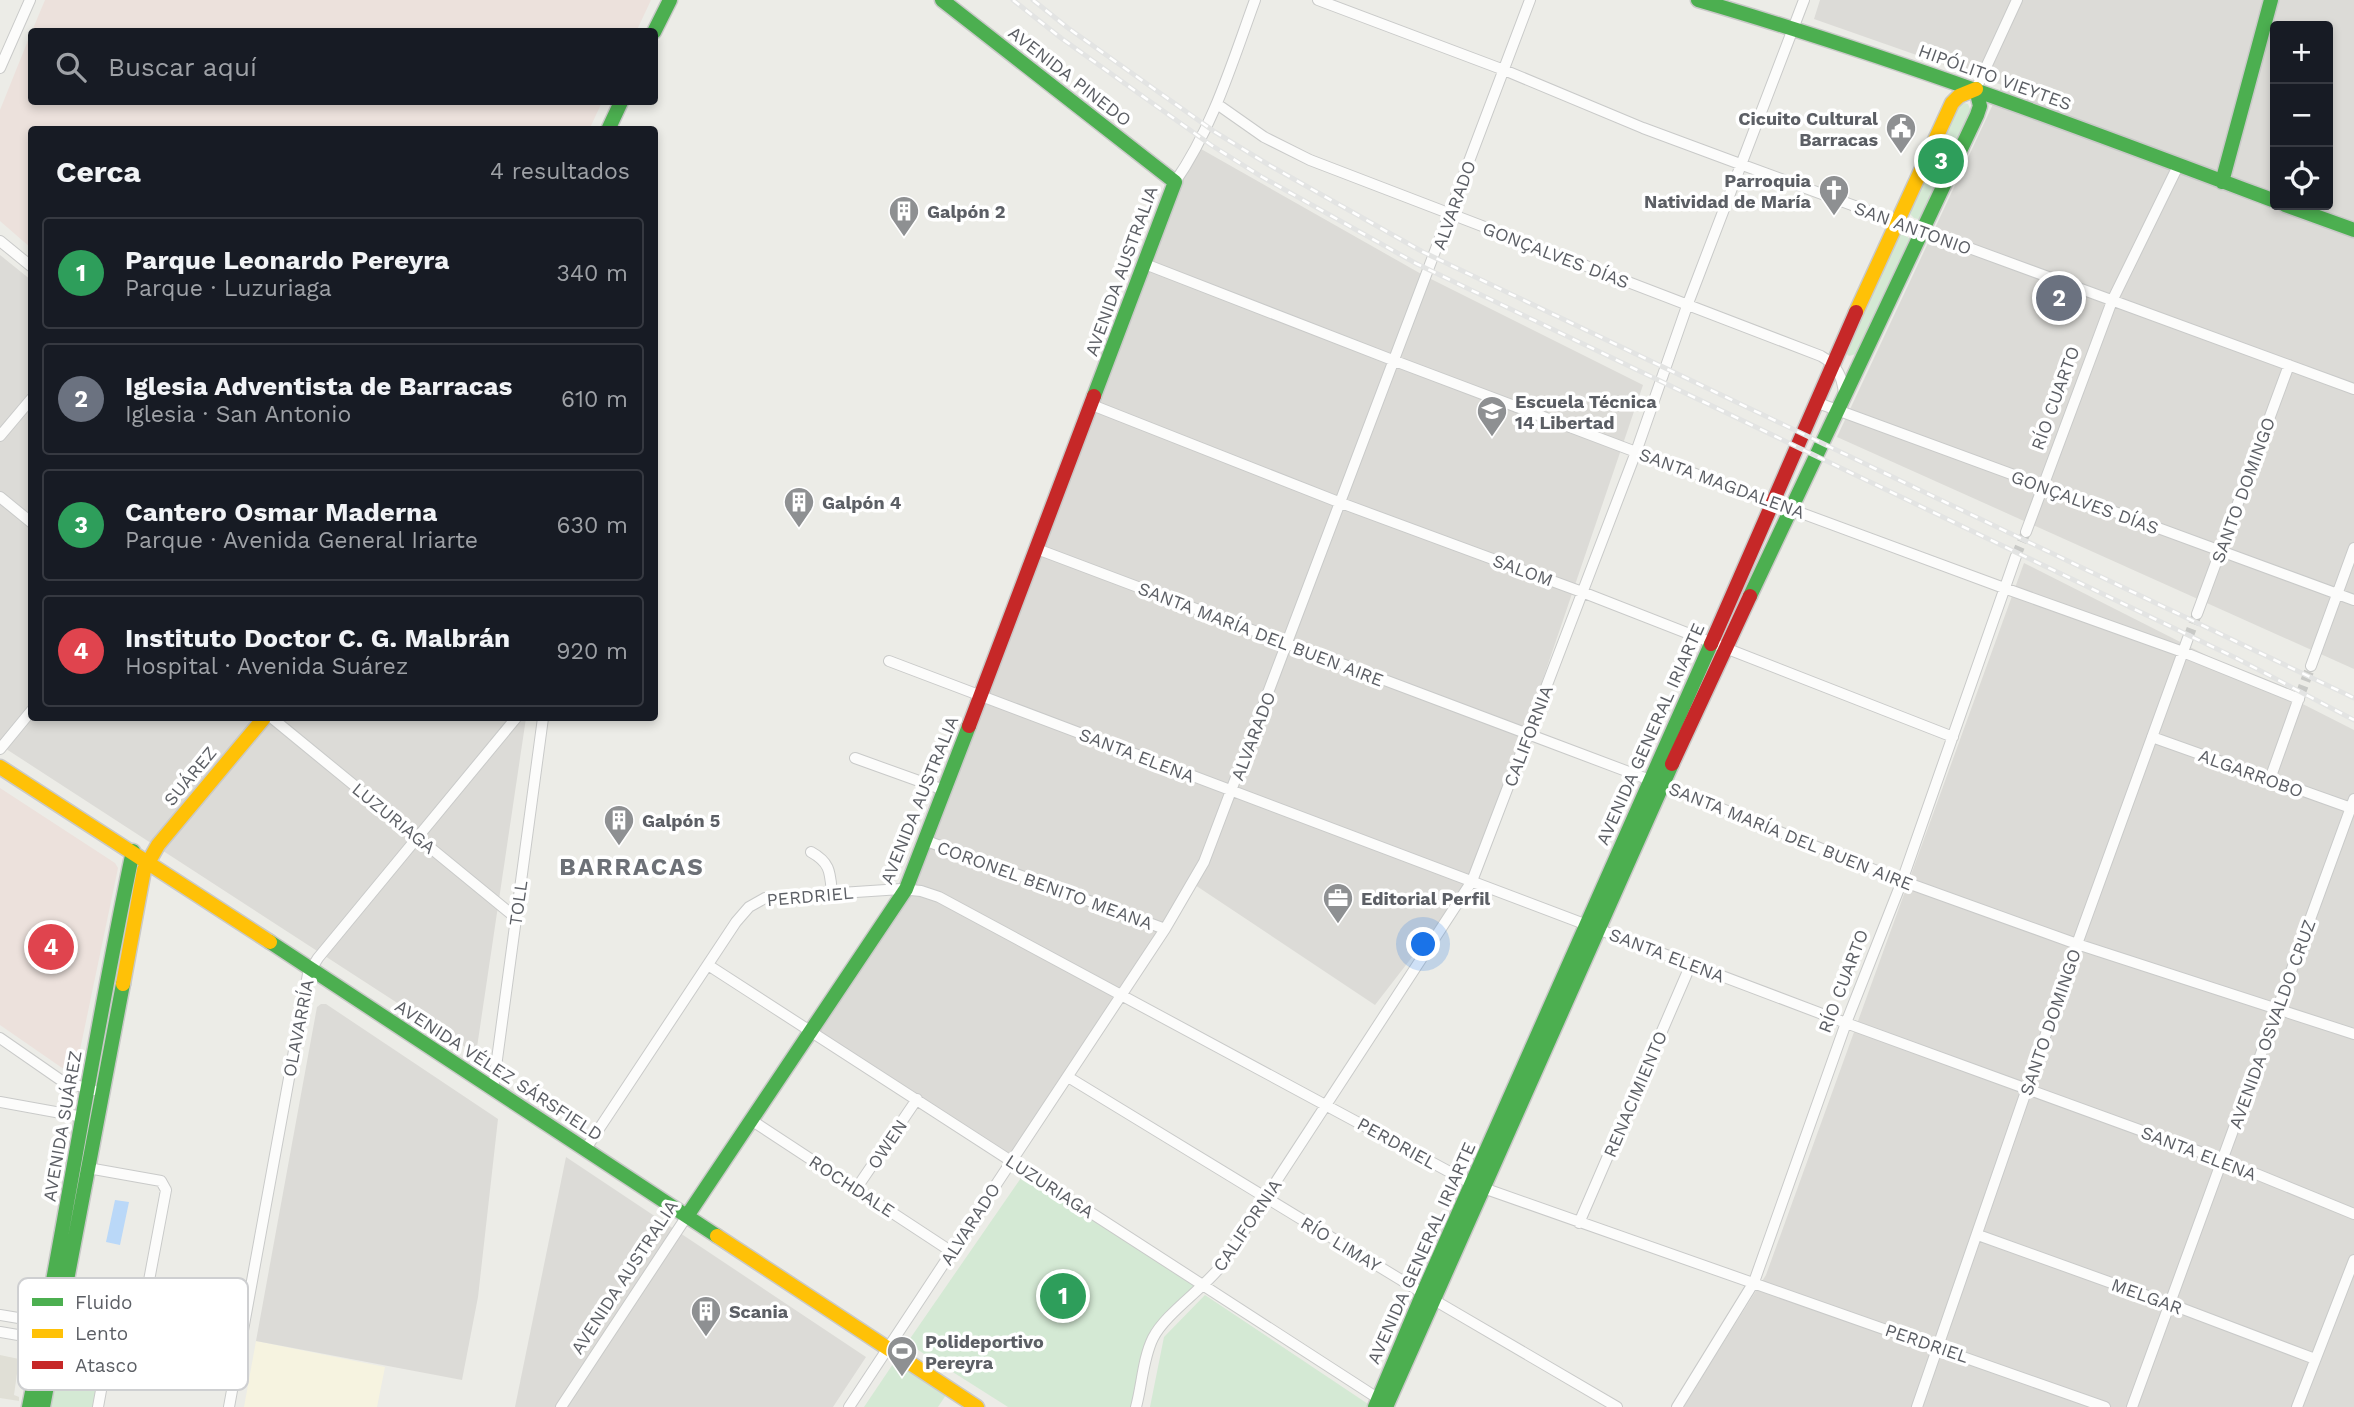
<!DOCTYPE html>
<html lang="es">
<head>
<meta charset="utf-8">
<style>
  body { margin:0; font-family:"Work Sans",sans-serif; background:#20242c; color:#f1f3f6 }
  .controls { position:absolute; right:21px; top:21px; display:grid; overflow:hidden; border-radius:7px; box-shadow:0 4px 10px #0003 }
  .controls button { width:63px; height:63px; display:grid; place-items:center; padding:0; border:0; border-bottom:2px solid #363941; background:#171b24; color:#f1f3f6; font:35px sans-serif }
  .you { position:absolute; left:1424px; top:945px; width:24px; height:24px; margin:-18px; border:5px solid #fff; border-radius:50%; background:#1a73e8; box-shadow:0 0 0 10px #1a73e833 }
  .badge { display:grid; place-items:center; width:46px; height:46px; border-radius:50%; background:#0b8043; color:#fff; font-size:23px; font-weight:700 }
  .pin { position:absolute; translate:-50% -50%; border:4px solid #fff; box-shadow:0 2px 7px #0006 }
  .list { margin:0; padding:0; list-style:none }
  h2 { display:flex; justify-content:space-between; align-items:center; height:91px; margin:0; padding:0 28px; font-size:30px }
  h2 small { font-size:23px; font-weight:400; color:#9ea1a6 }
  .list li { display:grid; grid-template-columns:46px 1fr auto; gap:21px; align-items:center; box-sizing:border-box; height:112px; margin:0 14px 14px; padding:0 14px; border:2px solid #363941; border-radius:7px }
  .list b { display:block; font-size:26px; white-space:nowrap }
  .list p { margin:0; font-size:23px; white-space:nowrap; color:#9ea1a6 }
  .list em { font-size:23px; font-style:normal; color:#9ea1a6 }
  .icon { flex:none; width:38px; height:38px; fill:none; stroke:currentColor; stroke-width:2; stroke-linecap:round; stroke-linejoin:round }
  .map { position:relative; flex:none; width:2354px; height:1407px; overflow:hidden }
  .search { position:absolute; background:#171b24; box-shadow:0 4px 10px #0003; left:28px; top:28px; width:630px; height:77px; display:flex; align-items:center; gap:18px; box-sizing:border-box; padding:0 24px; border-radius:7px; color:#9ea1a6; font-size:26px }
  .panel { position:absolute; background:#171b24; box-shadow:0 4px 10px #0003; left:28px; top:126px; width:630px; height:595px; border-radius:7px }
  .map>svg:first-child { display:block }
  .commercial { fill:#f6f3e0 }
  .industrial { fill:#dcdbd7; fill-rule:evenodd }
  .education { fill:#e0dfd6 }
  .medical { fill:#ece1dc }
  .green { fill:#d4e9d4 }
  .water { fill:#bad8f8 }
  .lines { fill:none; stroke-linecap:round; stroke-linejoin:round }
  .street-tunnel { stroke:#c8c9c6; stroke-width:10; stroke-dasharray:10 5; stroke-linecap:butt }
  .street-casing { stroke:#c9cac9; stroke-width:12 }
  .fast-casing { stroke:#c9c9c8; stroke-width:17 }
  .slow-casing { stroke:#c9c9c8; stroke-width:17 }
  .jam-casing { stroke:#c9c9c8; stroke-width:17 }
  .street { stroke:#fcfcfb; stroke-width:10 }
  .fast { stroke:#4caf50; stroke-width:14 }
  .slow { stroke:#ffc107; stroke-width:14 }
  .jam { stroke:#c62828; stroke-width:14 }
  .rail-casing { stroke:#e3e4e3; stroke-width:5 }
  .rail { stroke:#fff; stroke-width:2.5; stroke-dasharray:8; stroke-linecap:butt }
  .labels { text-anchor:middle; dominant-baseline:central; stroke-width:7; stroke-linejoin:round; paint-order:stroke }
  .street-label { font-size:18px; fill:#5c5f65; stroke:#fff }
  .poi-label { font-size:18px; font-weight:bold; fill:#5c5f65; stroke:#fff; text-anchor:start }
  .district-label { font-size:24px; font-weight:bold; letter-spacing:2px; fill:#6d7177; stroke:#fff }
  .key { fill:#fff; stroke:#cecfd1; stroke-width:2 }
  .key-label { font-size:19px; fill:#5c5f65 }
</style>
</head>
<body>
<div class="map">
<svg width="2354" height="1407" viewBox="0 0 2354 1407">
  <rect width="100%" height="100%" fill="#ecece7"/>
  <path class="commercial" d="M256,1341L385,1367L377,1407H244Z"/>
  <path class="industrial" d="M1820,0H2354V669L1837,437L2002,85L1814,19ZM2275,26H2328V205H2275Z
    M1194,145L1423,275L1643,385L1477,873L1375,1005L1192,883L1011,1161L819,1033L912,875Z
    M0,255L31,280L32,718H526L476,1054L0,745Z
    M2024,563L2354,730V1407H1683L1766,1275Z
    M321,1004H326L498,1119L478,1297L462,1380L256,1341L306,1067L317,1007Z
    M566,1157L866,1357L833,1407H515Z"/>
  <path class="education" d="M0,1355L19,1359L14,1395L19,1397V1401L0,1398Z"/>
  <path class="medical" d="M45,0H651L636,32L32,31Z
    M31,33L32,102H602L589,130H32L31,248L0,221V110Z
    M0,788L115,863L118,868L76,1069L68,1072L0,1025Z"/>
  <path class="green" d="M1964,103L1968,104L1972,114L1921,220L1914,218L1910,214L1911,208L1958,104Z
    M1899,235H1905L1910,239L1856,354L1849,356L1846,353V348Z
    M1023,1175L1196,1286L1152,1328L1136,1403L1132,1407H1008L907,1343Z
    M1205,1295L1371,1406V1407H1150L1164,1337Z
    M68,1350L96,1355L102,1360L94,1407H51L61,1356L65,1351Z
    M895,1361L946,1395L938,1407H864Z"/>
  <path class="water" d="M115,1200L129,1202L120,1245L106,1242Z"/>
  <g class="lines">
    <path class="street-tunnel" d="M2016,556L2026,532
      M2188,638L2197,614
      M2300,695L2311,666"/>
    <g class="street-casing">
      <path id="street" d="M1318,0L1504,70L1643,128L1740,164L2354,389
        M0,68L30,0
        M1976,89L2017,0
        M1217,104L1264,137L1310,160L1821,356C1837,365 1842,376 1844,393
        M1175,182C1213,127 1232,63 1255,0
        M0,241L32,267
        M1145,264L1395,361L1636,452L2004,588L2183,652L2299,699
        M1818,403L2354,600
        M1092,405L1341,503L1582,592L1953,737
        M0,436L32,398
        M0,497L32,523
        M2026,532L2112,301L2178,166
        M1037,549L1650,780L1902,881L2077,944L2354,1034
        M2197,614L2289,365
        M889,661L1846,1023L2222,1160L2354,1214
        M2311,666L2354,548
        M272,718L516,918
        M2152,737L2351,808
        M0,749L32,710
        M855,758L944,790
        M2270,779L2300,695
        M924,840L1165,929
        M811,852C831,863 830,873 832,894
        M708,965L1382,1401
        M0,1038L62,1081L93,1090
        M1068,1077L1434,1300L1617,1407
        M493,1089L543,718
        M0,1102L83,1117
        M751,1120L952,1252
        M585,1150L736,922L749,907L765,898L901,889L921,891L939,897L1472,1184L2105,1407
        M856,1189L917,1099
        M1579,1223L1691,964
        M1978,1235L2170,1304L2315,1359
        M0,1315L138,1338
        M0,1332L135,1355L166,1190L161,1181L88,1168
        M98,1407L111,1335
        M229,1407L308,974L318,958L516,718
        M561,1407L687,1216
        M849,1407L1165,929L1204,862L1530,0
        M1136,1407C1142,1385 1143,1358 1153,1338C1165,1314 1203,1289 1221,1266L1472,881L1636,452L1687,306L1804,0
        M1677,1407L1754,1282L1846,1023L1902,881L2016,556
        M1917,1407L2077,944L2188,638
        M2132,1407L2354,799
        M2297,1407L2354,1260"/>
    </g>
    <g class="fast-casing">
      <path id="fast" d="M942,0L1175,182L1094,396
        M1698,0C1894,57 2084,129 2275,201
        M654,32L670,0
        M608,130L621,102
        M2222,182L2271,0
        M2285,205L2354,230
        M1750,596L1977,115L1980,106L1976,89
        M270,942L717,1236
        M687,1216L906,889L969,726
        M29,1407C66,1222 94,1036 133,851
        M43,1407L123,984
        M1375,1407L1423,1293L1711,644
        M1386,1407L1672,764"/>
    </g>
    <g class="slow-casing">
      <path id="slow" d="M1856,312L1952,103L1959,96L1976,89
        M0,767L270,942
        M123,984L144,870L158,845L264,718
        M717,1236L977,1407"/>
    </g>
    <g class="jam-casing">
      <path id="jam" d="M1711,644L1856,312
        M969,726L1094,396
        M1672,764L1750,596"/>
    </g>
    <use href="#street" class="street"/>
    <use href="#fast" class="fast"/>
    <use href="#slow" class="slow"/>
    <use href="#jam" class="jam"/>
    <g class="rail-casing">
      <path id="rail" d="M1013,0L1061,38L1211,145L1262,177L1417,264L2238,659L2354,720
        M1033,0L1068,28L1215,132L1269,165L1423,252L2354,698"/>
    </g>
    <use href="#rail" class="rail"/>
  </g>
  <defs>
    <g id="civic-pin" transform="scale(1.575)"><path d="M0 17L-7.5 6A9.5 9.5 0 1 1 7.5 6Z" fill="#8e9092" stroke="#fff"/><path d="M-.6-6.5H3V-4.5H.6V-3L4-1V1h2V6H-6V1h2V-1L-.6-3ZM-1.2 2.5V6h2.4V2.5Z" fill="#fff"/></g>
    <g id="church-pin" transform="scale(1.575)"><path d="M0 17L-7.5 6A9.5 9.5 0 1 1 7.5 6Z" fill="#8e9092" stroke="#fff"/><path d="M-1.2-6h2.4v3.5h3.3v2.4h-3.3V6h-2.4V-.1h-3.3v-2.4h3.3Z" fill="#fff"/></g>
    <g id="building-pin" transform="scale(1.575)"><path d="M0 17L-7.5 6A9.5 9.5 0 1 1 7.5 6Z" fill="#8e9092" stroke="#fff"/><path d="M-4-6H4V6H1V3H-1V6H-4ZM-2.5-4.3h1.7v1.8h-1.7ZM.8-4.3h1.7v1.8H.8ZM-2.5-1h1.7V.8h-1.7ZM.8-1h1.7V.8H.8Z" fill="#fff"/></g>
    <g id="school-pin" transform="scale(1.575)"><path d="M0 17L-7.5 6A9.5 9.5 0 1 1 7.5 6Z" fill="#8e9092" stroke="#fff"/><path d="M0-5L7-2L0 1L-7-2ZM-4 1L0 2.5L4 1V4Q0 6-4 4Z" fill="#fff"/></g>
    <g id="office-pin" transform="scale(1.575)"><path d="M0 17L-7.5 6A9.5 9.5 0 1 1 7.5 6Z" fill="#8e9092" stroke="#fff"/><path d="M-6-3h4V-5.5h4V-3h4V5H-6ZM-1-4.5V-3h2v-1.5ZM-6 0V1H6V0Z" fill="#fff"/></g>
    <g id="stadium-pin" transform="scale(1.575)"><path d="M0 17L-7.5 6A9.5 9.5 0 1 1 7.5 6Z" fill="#8e9092" stroke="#fff"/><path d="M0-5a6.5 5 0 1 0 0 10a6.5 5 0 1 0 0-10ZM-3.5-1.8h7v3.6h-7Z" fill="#fff"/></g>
  </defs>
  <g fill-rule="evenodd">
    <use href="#civic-pin" x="1901" y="128"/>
    <use href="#church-pin" x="1834" y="190"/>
    <use href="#building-pin" x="904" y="211"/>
    <use href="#school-pin" x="1492" y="411"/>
    <use href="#building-pin" x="799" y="502"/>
    <use href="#building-pin" x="619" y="820"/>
    <use href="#office-pin" x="1338" y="898"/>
    <use href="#building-pin" x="706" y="1311"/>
    <use href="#stadium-pin" x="902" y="1351"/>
  </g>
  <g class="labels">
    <g class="street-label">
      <text transform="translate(1070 76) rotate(38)">AVENIDA PINEDO</text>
      <text transform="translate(1995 77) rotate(20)">HIPÓLITO VIEYTES</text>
      <text transform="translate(1454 205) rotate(-70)">ALVARADO</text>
      <text transform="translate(1913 228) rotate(20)">SAN ANTONIO</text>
      <text transform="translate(1556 255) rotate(21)">GONÇALVES DÍAS</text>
      <text transform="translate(1121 271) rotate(-70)">AVENIDA AUSTRALIA</text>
      <text transform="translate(2055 398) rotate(-70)">RÍO CUARTO</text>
      <text transform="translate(1722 483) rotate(20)">SANTA MAGDALENA</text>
      <text transform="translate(2243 490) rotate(-70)">SANTO DOMINGO</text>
      <text transform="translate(2085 502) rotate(20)">GONÇALVES DÍAS</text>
      <text transform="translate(1523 570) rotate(20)">SALOM</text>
      <text transform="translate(1261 634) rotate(21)">SANTA MARÍA DEL BUEN AIRE</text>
      <text transform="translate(1650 734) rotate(-66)">AVENIDA GENERAL IRIARTE</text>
      <text transform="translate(1253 736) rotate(-69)">ALVARADO</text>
      <text transform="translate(1528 736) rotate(-69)">CALIFORNIA</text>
      <text transform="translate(1137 755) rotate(21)">SANTA ELENA</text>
      <text transform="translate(2251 773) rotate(20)">ALGARROBO</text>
      <text transform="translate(190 776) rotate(-50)">SUÁREZ</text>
      <text transform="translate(919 800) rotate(-68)">AVENIDA AUSTRALIA</text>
      <text transform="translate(394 818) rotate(39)">LUZURIAGA</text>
      <text transform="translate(1791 836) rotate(22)">SANTA MARÍA DEL BUEN AIRE</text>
      <text transform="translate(1045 885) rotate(20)">CORONEL BENITO MEANA</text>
      <text transform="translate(810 896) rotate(-5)">PERDRIEL</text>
      <text transform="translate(518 903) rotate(-82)">TOLL</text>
      <text transform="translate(1667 955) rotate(21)">SANTA ELENA</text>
      <text transform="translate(1843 981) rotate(-69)">RÍO CUARTO</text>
      <text transform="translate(2050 1022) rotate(-71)">SANTO DOMINGO</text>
      <text transform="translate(2272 1024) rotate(-70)">AVENIDA OSVALDO CRUZ</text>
      <text transform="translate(298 1028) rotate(-79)">OLAVARRÍA</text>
      <text transform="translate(499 1070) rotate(33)">AVENIDA VÉLEZ SÁRSFIELD</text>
      <text transform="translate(1635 1094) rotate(-67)">RENACIMIENTO</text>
      <text transform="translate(62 1126) rotate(-80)">AVENIDA SUÁREZ</text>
      <text transform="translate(1397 1143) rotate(29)">PERDRIEL</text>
      <text transform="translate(887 1144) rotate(-56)">OWEN</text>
      <text transform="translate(2199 1153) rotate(21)">SANTA ELENA</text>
      <text transform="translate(852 1186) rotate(33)">ROCHDALE</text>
      <text transform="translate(1050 1186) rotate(33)">LUZURIAGA</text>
      <text transform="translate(970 1224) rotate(-57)">ALVARADO</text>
      <text transform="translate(1247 1225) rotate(-56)">CALIFORNIA</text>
      <text transform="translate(1341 1244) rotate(31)">RÍO LIMAY</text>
      <text transform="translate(1421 1253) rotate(-66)">AVENIDA GENERAL IRIARTE</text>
      <text transform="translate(624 1277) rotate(-57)">AVENIDA AUSTRALIA</text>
      <text transform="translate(2147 1296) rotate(20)">MELGAR</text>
      <text transform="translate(1927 1343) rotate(19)">PERDRIEL</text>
    </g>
    <g class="poi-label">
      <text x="1878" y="118" text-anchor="end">Cicuito Cultural<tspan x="1878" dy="21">Barracas</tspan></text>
      <text x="1811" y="180" text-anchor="end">Parroquia<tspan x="1811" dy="21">Natividad de María</tspan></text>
      <text x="927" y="211">Galpón 2</text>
      <text x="1515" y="401">Escuela Técnica<tspan x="1515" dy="21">14 Libertad</tspan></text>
      <text x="822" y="502">Galpón 4</text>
      <text x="642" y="820">Galpón 5</text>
      <text x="1361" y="898">Editorial Perfil</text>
      <text x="729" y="1311">Scania</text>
      <text x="925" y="1341">Polideportivo<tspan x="925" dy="21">Pereyra</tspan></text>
    </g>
    <g class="district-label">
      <text x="632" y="867">BARRACAS</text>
    </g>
  </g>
  <rect x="18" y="1278" width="230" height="112" rx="10" class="key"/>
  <rect x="32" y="1298" width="31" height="8" fill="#4caf50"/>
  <rect x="32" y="1329" width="31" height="9" fill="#ffc107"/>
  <rect x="32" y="1361" width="31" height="8" fill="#c62828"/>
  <g class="key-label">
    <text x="75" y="1309">Fluido</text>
    <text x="75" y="1340">Lento</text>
    <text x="75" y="1372">Atasco</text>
  </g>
</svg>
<div class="controls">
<button>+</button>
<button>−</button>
<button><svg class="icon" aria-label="locate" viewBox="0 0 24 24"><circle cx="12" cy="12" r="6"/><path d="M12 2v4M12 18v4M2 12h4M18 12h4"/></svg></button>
</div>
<div class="you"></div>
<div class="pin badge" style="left:1063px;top:1296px;background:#2e9e5b">1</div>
<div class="pin badge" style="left:2059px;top:298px;background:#6b7280">2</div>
<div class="pin badge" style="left:1941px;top:161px;background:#2e9e5b">3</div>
<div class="pin badge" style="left:51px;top:947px;background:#e0444e">4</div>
<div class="search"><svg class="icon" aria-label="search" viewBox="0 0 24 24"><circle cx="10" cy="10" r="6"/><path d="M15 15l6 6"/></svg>Buscar aquí</div>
<section class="panel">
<h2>Cerca<small>4 resultados</small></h2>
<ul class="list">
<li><span class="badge" style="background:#2e9e5b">1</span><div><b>Parque Leonardo Pereyra</b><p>Parque · Luzuriaga</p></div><em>340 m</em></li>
<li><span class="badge" style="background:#6b7280">2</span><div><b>Iglesia Adventista de Barracas</b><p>Iglesia · San Antonio</p></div><em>610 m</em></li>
<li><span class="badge" style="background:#2e9e5b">3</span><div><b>Cantero Osmar Maderna</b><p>Parque · Avenida General Iriarte</p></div><em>630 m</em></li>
<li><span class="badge" style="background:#e0444e">4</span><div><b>Instituto Doctor C. G. Malbrán</b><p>Hospital · Avenida Suárez</p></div><em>920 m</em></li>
</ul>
</section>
</div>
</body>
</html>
